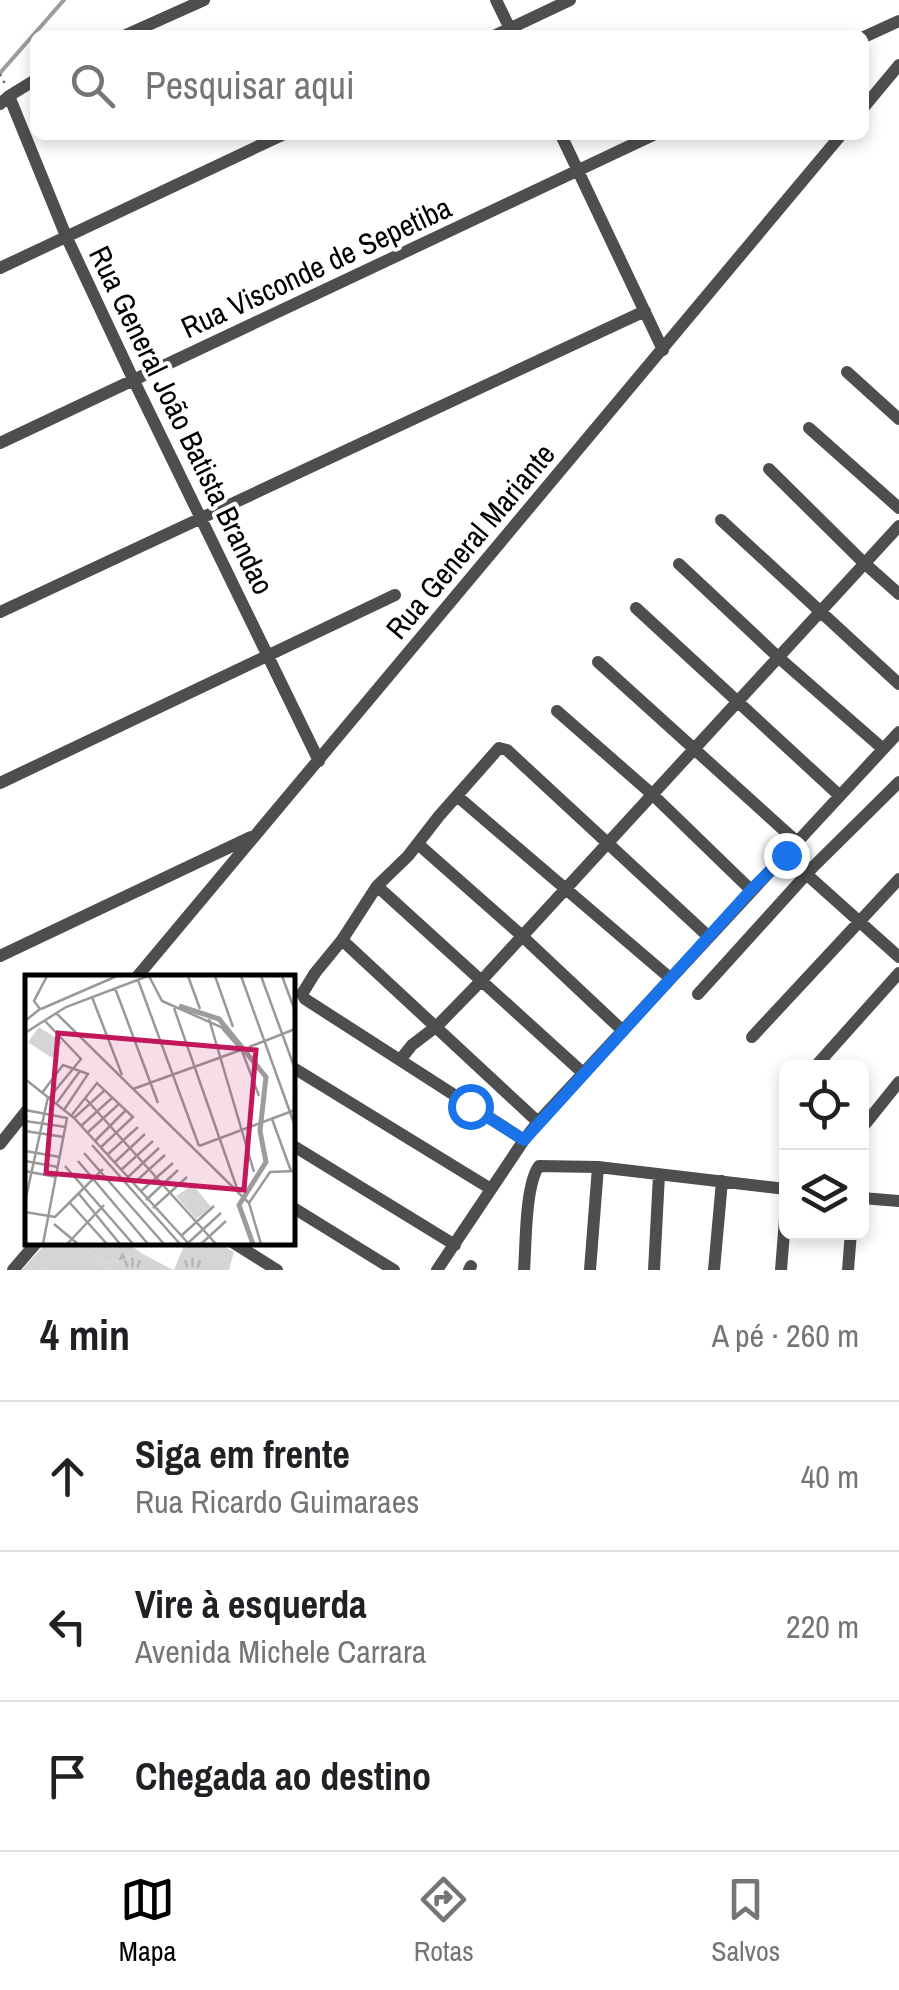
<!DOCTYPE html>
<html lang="pt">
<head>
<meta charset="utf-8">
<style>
  body { margin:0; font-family:"Archivo Narrow",sans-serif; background:#f6f6f6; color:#202124 }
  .controls { position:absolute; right:30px; bottom:30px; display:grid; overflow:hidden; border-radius:15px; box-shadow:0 5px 15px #0003 }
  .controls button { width:90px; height:90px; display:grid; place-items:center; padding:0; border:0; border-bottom:2px solid #e0e0e0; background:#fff; color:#202124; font:50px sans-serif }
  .stop { position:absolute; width:30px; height:30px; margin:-22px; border:8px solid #1a73e8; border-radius:50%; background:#fff }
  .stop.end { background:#1a73e8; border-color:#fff; box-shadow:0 2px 10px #0008 }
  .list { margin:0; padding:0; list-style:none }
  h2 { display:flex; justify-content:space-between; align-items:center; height:130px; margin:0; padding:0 40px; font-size:42px }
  h2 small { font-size:32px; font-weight:400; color:#757577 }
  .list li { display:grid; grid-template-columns:65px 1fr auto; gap:30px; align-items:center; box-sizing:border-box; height:150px; padding:0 40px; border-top:2px solid #e0e0e0 }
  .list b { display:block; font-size:38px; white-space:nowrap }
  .list p { margin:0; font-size:32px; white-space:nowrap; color:#757577 }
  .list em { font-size:32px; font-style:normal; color:#757577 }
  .icon { flex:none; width:55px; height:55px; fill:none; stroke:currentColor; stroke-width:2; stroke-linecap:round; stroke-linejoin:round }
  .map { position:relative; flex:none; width:899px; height:1270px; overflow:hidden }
  .search { position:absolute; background:#fff; box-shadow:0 5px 15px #0003; left:30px; right:30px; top:30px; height:110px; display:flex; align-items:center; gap:25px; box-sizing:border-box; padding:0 35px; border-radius:15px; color:#757577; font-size:38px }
  .sheet { height:580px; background:#fff }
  nav { display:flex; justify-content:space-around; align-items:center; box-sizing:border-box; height:140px; border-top:2px solid #e0e0e0; background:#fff; font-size:28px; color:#757577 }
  nav a { display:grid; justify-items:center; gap:5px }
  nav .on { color:#000 }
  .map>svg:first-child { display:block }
  .grass { fill:url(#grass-tufts) }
  .forest { fill:url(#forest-firs) }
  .pitch { fill:#d5d5d5 }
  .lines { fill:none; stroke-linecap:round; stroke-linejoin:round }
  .stream { stroke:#9c9c9c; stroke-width:4 }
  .path { stroke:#707070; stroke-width:2.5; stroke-dasharray:2.5 5; stroke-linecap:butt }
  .street { stroke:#4e4e4e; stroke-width:12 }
  .route { stroke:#1a73e8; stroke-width:12 }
  .labels { text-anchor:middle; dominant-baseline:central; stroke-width:8; stroke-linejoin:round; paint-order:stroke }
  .street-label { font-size:30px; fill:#000; stroke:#fff }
  .inset-river { fill:none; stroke:#9c9c9c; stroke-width:5 }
  .inset-road { fill:none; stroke:#999; stroke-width:2.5 }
  .view { fill:#c2185b; fill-opacity:0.15; stroke:#c2185b; stroke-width:5 }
  .inset-edge { fill:none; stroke:#000; stroke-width:5 }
</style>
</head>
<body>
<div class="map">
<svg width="899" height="1270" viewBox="0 0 899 1270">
  <defs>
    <pattern id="grass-tufts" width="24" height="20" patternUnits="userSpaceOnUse" patternTransform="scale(2.5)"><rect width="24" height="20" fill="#d5d5d5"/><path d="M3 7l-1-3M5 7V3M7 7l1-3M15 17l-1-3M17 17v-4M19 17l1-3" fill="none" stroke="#b5b5b5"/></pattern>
    <pattern id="forest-firs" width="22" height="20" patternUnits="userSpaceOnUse" patternTransform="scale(2.5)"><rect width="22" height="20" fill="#d5d5d5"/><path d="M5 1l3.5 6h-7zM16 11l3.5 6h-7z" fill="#b5b5b5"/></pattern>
  </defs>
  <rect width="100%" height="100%" fill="#fff"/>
  <path class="grass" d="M46,1243H59L44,1270H22Z
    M63,1243H74L108,1263L143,1254L173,1270H112Z
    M185,1243H218L234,1252L229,1270H174Z"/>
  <path class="forest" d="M74,1243H127L143,1254L108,1263Z"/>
  <path class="pitch" d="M59,1243H63L112,1270H44Z"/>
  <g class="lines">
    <path class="stream" d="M0,73L64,0"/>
    <path class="path" d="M0,74L6,86"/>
    <path class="street" d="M496,0L512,33
      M126,35L204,0
      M496,35L570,0
      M864,37L899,21
      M9,96L66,236L134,381L319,761
      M0,104L9,96L35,80
      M864,107L899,65
      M561,135L663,350
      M0,268L282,135
      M847,372L899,419
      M809,428L899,508
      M0,443L653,135
      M769,469L863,562L899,594
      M721,520L899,684
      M679,564L778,657L882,748
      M636,608L840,796
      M0,612L645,311
      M598,662L797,842
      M557,711L653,795L751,890
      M0,783L395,595
      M457,796L670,978
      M418,844L521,935L623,1031
      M785,855L899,957
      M377,886L583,1073
      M342,940L538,1122
      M0,956L251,837
      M136,978L841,135
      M698,994L813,867L899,782
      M752,1037L899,879
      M400,1060L412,1045L437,1026L481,981L899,526
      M292,1067L491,1189
      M814,1068L899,973
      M862,1128L899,1082
      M524,1140L305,999L302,994L315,973L342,940L377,886L408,856L439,816L499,748L507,750L709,937
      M0,1144L28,1109
      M292,1145L455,1245
      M862,1198L899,1201
      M292,1207L394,1270
      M232,1242L277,1270
      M13,1270L37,1242
      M437,1270L524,1140L538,1122L899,732
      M469,1270L471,1266
      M524,1270C526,1245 525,1185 539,1166L598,1167L786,1189
      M590,1270L598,1167
      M654,1270L659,1175
      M714,1270L722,1181
      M781,1270L786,1207
      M848,1270L851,1232"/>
  </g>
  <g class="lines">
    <path class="route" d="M470,1106L524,1140L751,890L786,855"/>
  </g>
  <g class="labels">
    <g class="street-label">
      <text transform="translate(316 267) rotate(-25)">Rua Visconde de Sepetiba</text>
      <text transform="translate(182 420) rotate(64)">Rua General João Batista Brandao</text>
      <text transform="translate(470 541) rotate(-50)">Rua General Mariante</text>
    </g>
  </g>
  <g transform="translate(25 975)">
    <rect width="270" height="270" fill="#fff"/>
    <path d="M14,52L37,67L27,83L3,67ZM168,210L186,232L171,244L151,221Z" fill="#d5d5d5"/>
    <path class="inset-river" d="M154,31L194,44L241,102L235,156L241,187L214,230L228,269"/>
    <path class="inset-road" d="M124,1L137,26L196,52L217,76L234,121M163,1L175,34M190,1L208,52M216,1L270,151M236,1L270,94M257,1L270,36M113,5L174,171M90,13L133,128M67,22L97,100M149,33L214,219M16,34L92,1M31,38L224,228M184,44L229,197M0,46L15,34L9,26L22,1M20,46L56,84L24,123M0,58L41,32L123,1M224,72L270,54M0,104L49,143L164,269M108,114L216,75M17,118L38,90L63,99L39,135M60,123L191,269M31,129L55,96M0,135L42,143L18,269M46,141L72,108L108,142L75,173M49,143L80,115M247,144L266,196M0,146L41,152M56,151L88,122M0,156L39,162M62,158L94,129M70,166L101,135M67,170L155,269M174,171L270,135M0,176L35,182M59,178L139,269M82,180L113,152M0,186L33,192M53,186L123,269M89,188L120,159M40,191L108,269M96,195L128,166M0,196L31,202M103,202L134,173M108,209L140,180M115,217L148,188M54,219L95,269M121,225L153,195M0,227L23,122M45,228L82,269M128,233L162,202M0,237L30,242L78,194M29,249L53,269M156,261L189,231M163,268L196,238M42,269L79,230M176,269L201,246M236,269L224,228L245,197L270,196"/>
    <path class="view" d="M33,58L231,75L219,215L21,198Z"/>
    <rect width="270" height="270" class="inset-edge"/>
  </g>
</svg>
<div class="controls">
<button><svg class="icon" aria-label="locate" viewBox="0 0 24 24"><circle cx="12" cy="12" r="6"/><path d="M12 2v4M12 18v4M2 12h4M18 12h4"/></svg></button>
<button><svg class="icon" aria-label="layers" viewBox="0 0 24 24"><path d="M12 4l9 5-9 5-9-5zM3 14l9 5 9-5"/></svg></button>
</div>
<div class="stop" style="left:470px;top:1106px"></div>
<div class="stop end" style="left:786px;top:855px"></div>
<div class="search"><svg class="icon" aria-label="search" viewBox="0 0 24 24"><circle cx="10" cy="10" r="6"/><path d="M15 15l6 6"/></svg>Pesquisar aqui</div>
</div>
<section class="sheet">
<h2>4 min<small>A pé · 260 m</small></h2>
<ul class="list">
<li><svg class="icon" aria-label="ahead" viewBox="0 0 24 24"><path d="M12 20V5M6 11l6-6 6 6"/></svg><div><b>Siga em frente</b><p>Rua Ricardo Guimaraes</p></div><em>40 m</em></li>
<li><svg class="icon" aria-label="left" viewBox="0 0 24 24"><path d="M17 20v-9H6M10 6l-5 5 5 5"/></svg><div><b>Vire à esquerda</b><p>Avenida Michele Carrara</p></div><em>220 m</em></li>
<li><svg class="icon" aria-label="arrive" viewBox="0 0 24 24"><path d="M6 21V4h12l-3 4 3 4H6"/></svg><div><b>Chegada ao destino</b></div></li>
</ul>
</section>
<nav>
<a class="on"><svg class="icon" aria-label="map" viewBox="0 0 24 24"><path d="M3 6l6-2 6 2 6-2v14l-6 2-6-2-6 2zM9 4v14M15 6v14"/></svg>Mapa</a>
<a><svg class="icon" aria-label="directions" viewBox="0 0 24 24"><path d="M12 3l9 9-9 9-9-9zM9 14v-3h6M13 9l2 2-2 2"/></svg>Rotas</a>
<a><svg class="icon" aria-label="saved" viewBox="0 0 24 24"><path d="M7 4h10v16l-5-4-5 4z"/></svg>Salvos</a>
</nav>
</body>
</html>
